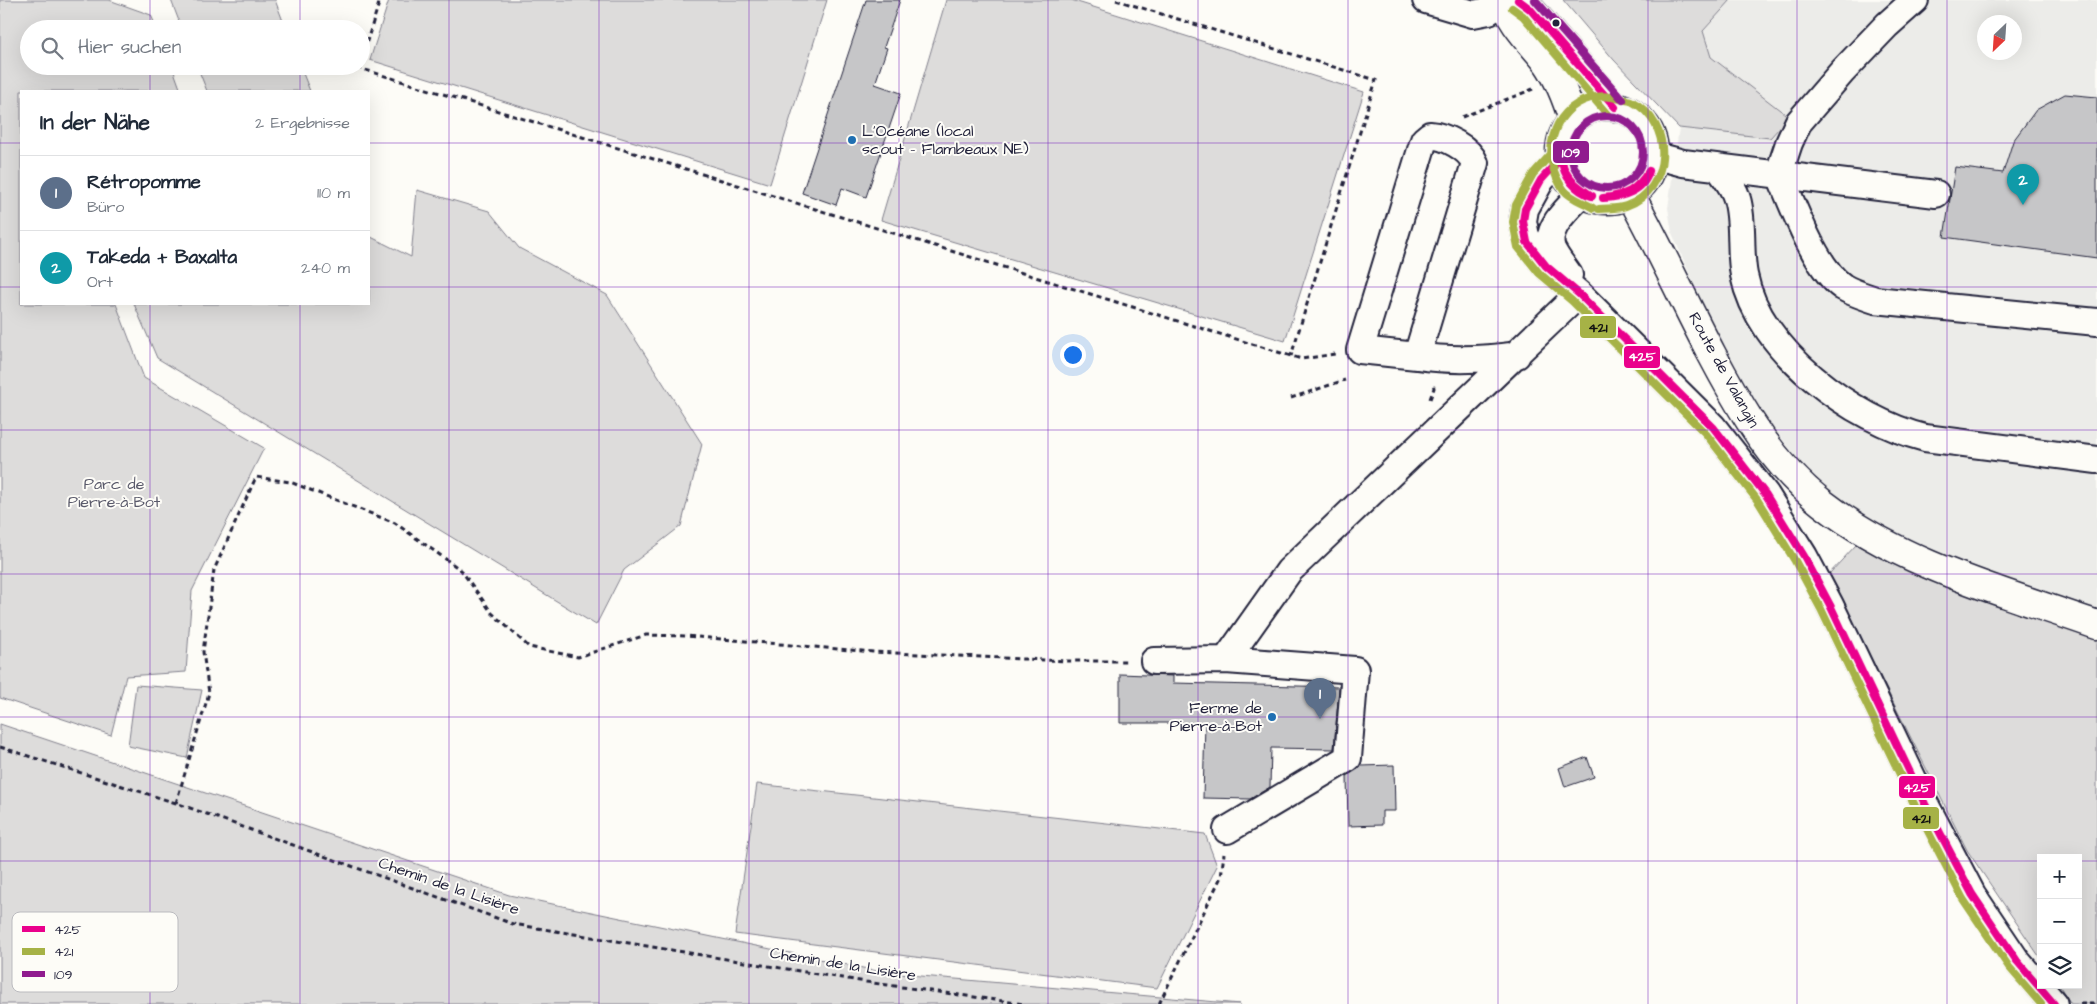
<!DOCTYPE html>
<html lang="de">
<head>
<meta charset="utf-8">
<style>
  body { margin:0; font-family:"Architects Daughter",sans-serif; background:#f2f2f3; color:#1f2937 }
  .controls { position:absolute; right:15px; bottom:15px; display:grid; overflow:hidden; border-radius:0px; box-shadow:0 5px 20px #0002 }
  .controls button { width:45px; height:45px; display:grid; place-items:center; padding:0; border:0; border-bottom:1px solid #e0e1e3; background:#fff; color:#1f2937; font:25px sans-serif }
  .compass { position:absolute; left:1977px; top:15px; width:45px; height:45px; border-radius:50%; background:#fff; box-shadow:0 5px 20px #0002; rotate:205deg }
  .you { position:absolute; left:1072px; top:354px; width:18px; height:18px; margin:-12px; border:4px solid #fff; border-radius:50%; background:#1a73e8; box-shadow:0 0 0 8px #1a73e833 }
  .badge { display:grid; place-items:center; width:32px; height:32px; border-radius:50%; background:#111827; color:#fff; font-size:16px; font-weight:700 }
  .pin { position:absolute; translate:-50% -41px; filter:drop-shadow(0 1px 2px #0008) }
  .pin::after { content:''; position:absolute; top:26px; width:18px; height:15px; background:inherit; clip-path:polygon(0 0,100% 0,50% 100%) }
  .list { margin:0; padding:0; list-style:none }
  h2 { display:flex; justify-content:space-between; align-items:center; height:65px; margin:0; padding:0 20px; font-size:21px }
  h2 small { font-size:16px; font-weight:400; color:#747a83 }
  .list li { display:grid; grid-template-columns:32px 1fr auto; gap:15px; align-items:center; box-sizing:border-box; height:75px; padding:0 20px; border-top:1px solid #e0e1e3 }
  .list b { display:block; font-size:19px; white-space:nowrap }
  .list p { margin:0; font-size:16px; white-space:nowrap; color:#747a83 }
  .list em { font-size:16px; font-style:normal; color:#747a83 }
  .icon { flex:none; width:28px; height:28px; fill:none; stroke:currentColor; stroke-width:2; stroke-linecap:round; stroke-linejoin:round }
  .map { position:relative; flex:none; width:2097px; height:1004px; overflow:hidden }
  .search { position:absolute; background:#fff; box-shadow:0 5px 20px #0002; left:20px; top:20px; width:350px; height:55px; display:flex; align-items:center; gap:12px; box-sizing:border-box; padding:0 18px; border-radius:28px; color:#747a83; font-size:19px }
  .panel { position:absolute; background:#fff; box-shadow:0 5px 20px #0002; left:20px; top:90px; width:350px; height:215px; border-radius:0px }
  .map>svg:first-child { display:block }
  .built { fill:#ecece9; fill-rule:evenodd }
  .green { fill:#dddcdb; stroke:#807f8b }
  .building { fill:#c6c6c8; stroke:#22223b }
  .lines { fill:none; stroke-linecap:round; stroke-linejoin:round }
  .minor-casing { stroke:#22223b; stroke-width:30 }
  .major-casing { stroke:#22223b; stroke-width:31 }
  .path { stroke:#22223b; stroke-width:3; stroke-dasharray:5 4; stroke-linecap:butt }
  .minor { stroke:#fdfcf7; stroke-width:26 }
  .major { stroke:#fdfcf7; stroke-width:28 }
  .bus-1-casing { stroke:#fdfcf7; stroke-width:11 }
  .bus-2-casing { stroke:#fdfcf7; stroke-width:11 }
  .bus-3-casing { stroke:#fdfcf7; stroke-width:11 }
  .bus-1 { stroke:#ea008c; stroke-width:8 }
  .bus-2 { stroke:#a6b246; stroke-width:8 }
  .bus-3 { stroke:#901b8e; stroke-width:8 }
  .grid { fill:none; stroke:#7b2cbf; stroke-width:1; stroke-opacity:0.55 }
  .bus-dot { fill:#22223b; stroke:#fdfcf7; stroke-width:2 }
  .poi-dot { fill:#1f6fb2; stroke:#fdfcf7; stroke-width:2 }
  .labels { text-anchor:middle; dominant-baseline:central; stroke-width:4; stroke-linejoin:round; paint-order:stroke }
  .poi-label { font-size:16px; fill:#22223b; stroke:#fdfcf7; text-anchor:start }
  .street-label { font-size:16px; fill:#22223b; stroke:#fdfcf7 }
  .park-label { font-size:16px; fill:#5a5a6b; stroke:#fdfcf7 }
  .key { fill:#fdfcf7; stroke:#bbbbbf; stroke-width:1 }
  .key-label { font-size:14px; fill:#22223b }
  .line-badge { stroke:#fdfcf7; stroke-width:2 }
  .badge-label { font-size:14px; text-anchor:middle; font-weight:bold; fill:#fff }
  .pale-badge-label { font-size:14px; text-anchor:middle; font-weight:bold; fill:#111 }
</style>
</head>
<body>
<div class="map">
<svg width="2097" height="1004" viewBox="0 0 2097 1004">
  <rect width="100%" height="100%" fill="#fdfcf7"/>
  <filter id="ink" filterUnits="userSpaceOnUse"><feTurbulence type="fractalNoise" baseFrequency=".02" numOctaves="2"/><feDisplacementMap in="SourceGraphic" scale="10" xChannelSelector="R" yChannelSelector="G"/><feConvolveMatrix kernelMatrix="1 2 1 2 8 2 1 2 1" color-interpolation-filters="sRGB"/></filter>
  <g filter="url(#ink)">
    <path class="built" d="M1731,0H2097V611L1935,554L1887,530L1847,505L1804,467L1765,417L1716,336L1672,233L1668,208L1679,128L1770,138L1789,117L1711,57L1703,31ZM1984,22H2014V52H1984Z"/>
    <path class="green" d="M0,0H109L151,15L157,29H29V66H172L181,91H21V304H116L144,378L264,448L192,591L186,672L126,676L111,735L0,698Z
      M171,0H275L286,29H182Z
      M389,0H827L770,184L370,60Z
      M946,0H1071L1364,92L1285,341L881,220Z
      M1563,0H1731L1703,31L1711,57L1789,117L1770,138L1679,128L1614,60Z
      M197,66H300L310,91H207Z
      M417,190L489,211L519,248L607,295L702,444L681,526L624,570L596,625L157,358L134,304H369V236L411,257Z
      M1856,545L1960,590L2097,640V1004H2071L2059,985H2078V858H2041V959L1967,850L1829,574Z
      M136,685L202,690L187,758L128,746Z
      M0,724L509,895L887,973L1240,1004H0Z
      M757,784L1205,834L1217,866L1157,988L735,934Z"/>
    <path class="building" d="M866,0H900L884,47L887,48L875,84L901,93L866,197L842,188L836,205L802,193Z
      M2065,94L2097,97V258L1944,237L1955,167L2003,173L2013,141L2036,110Z
      M1120,674L1173,676V683L1339,687L1334,749L1271,748L1270,787L1250,799L1203,798L1205,723H1120Z
      M1587,757L1594,777L1565,787L1559,768Z
      M1394,765L1395,811H1382V825L1348,826L1347,776L1361,766Z"/>
    <g class="lines">
      <g class="minor-casing">
        <path id="minor" d="M1426,0L1473,14L1489,11L1503,0
          M1915,0L1887,25L1842,72L1798,123L1789,143L1779,173C1793,205 1815,268 1843,287C1853,293 1864,296 1875,300L2097,322
          M1653,155L1683,163L1936,194
          M1560,159L1541,180L1525,209L1523,221L1527,242L1546,266L1579,294L1713,427L1766,495L1804,556L1830,605L1925,804L1972,894L2017,961L2054,1004
          M1718,167C1725,177 1734,187 1737,199C1744,223 1739,250 1744,275C1759,351 1853,420 1925,438L2097,460
          M1569,275C1564,267 1556,258 1552,249C1544,228 1570,206 1583,193
          M1417,356L1360,350L1424,140L1430,135C1445,136 1469,148 1475,163L1417,356C1451,361 1483,360 1517,355
          M1226,660L1355,670L1348,758L1227,830
          M1154,661L1226,660L1289,571L1579,294"/>
      </g>
      <g class="major-casing">
        <path id="major" d="M1506,0C1507,20 1535,46 1547,62C1559,79 1567,100 1573,120
          M1518,0L1530,9L1615,107
          M1560 153a47 47 0 1 1 94 0a47 47 0 1 1-94 0Z
          M1630,194C1671,268 1705,350 1750,421C1769,451 1794,481 1822,503C1901,565 2004,592 2097,625"/>
      </g>
      <path class="path" d="M1116,0L1376,80L1291,356
        M361,60L380,0
        M359,66V68L1291,356L1302,359L1335,354
        M1462,117L1533,89
        M1291,398L1345,380
        M1430,399L1434,388L1433,383
        M0,747L176,803L513,924L866,982L1024,1004
        M176,803L209,693L203,652L214,570L256,477L290,482L395,523L461,570L492,613L529,647L578,657L646,635L686,636L873,652L1067,661H1129
        M1159,1004L1221,877L1224,854
        M2080,1004H2097"/>
      <use href="#minor" class="minor"/>
      <use href="#major" class="major"/>
      <g class="bus-1-casing">
        <path id="bus-1" d="M1518,0L1530,9L1615,107
          M1560,159L1541,180L1525,209L1523,221L1527,242L1546,266L1579,294L1713,427L1766,495L1804,556L1830,605L1925,804L1972,894L2017,961L2054,1004
          M1562,160C1564,178 1578,187 1592,196
          M1562,160C1563,176 1576,192 1592,196
          M1603,198C1622,198 1644,191 1649,171
          M1603,198C1627,195 1636,191 1649,171"/>
      </g>
      <g class="bus-2-casing">
        <path id="bus-2" d="M1512,8L1523,16L1607,114
          M1553,152L1533,174L1516,205L1513,222L1518,247L1539,273L1572,301L1706,434L1758,501L1795,561L1821,609L1916,808L1963,899L2009,967L2041,1004
          M1593,208C1584,202 1571,199 1564,190C1540,159 1550,109 1591,98C1601,95 1611,96 1620,99C1624,100 1628,100 1631,101C1675,123 1672,190 1626,206C1618,209 1608,208 1599,209"/>
      </g>
      <g class="bus-3-casing">
        <path id="bus-3" d="M1535,0L1623,100
          M1571 152a36 36 0 1 1 72 0a36 36 0 1 1-72 0Z"/>
      </g>
      <use href="#bus-1" class="bus-1"/>
      <use href="#bus-2" class="bus-2"/>
      <use href="#bus-3" class="bus-3"/>
    </g>
  </g>
  <path class="grid" d="M150,0V29M300,0V29M449,0V1004M599,0V1004M749,0V1004M899,0V1004M1048,0V1004M1198,0V1004M1348,0V1004M1498,0V1004M1648,0V1004M1797,0V1004M1947,0V1004M150,66V91M300,66V91M0,143H21M369,143H2097M0,287H21M369,287H2097M150,304V1004M300,304V1004M0,430H2097M0,574H2097M0,717H2097M0,861H2041M2078,861H2097"/>
  <circle class="bus-dot" cx="1556" cy="23" r="4.5"/>
  <g class="poi-dot">
    <circle cx="852" cy="140" r="5"/>
    <circle cx="1272" cy="717" r="5"/>
  </g>
  <g class="labels">
    <g class="poi-label">
      <text x="862" y="131">L'Océane (local<tspan x="862" dy="18">scout - Flambeaux NE)</tspan></text>
      <text x="1262" y="708" text-anchor="end">Ferme de<tspan x="1262" dy="18">Pierre-à-Bot</tspan></text>
    </g>
    <g class="street-label">
      <text transform="translate(1724 370) rotate(61)">Route de Valangin</text>
      <text transform="translate(449 886) rotate(19)">Chemin de la Lisière</text>
      <text transform="translate(843 964) rotate(9)">Chemin de la Lisière</text>
    </g>
    <g class="park-label">
      <text x="114" y="484">Parc de<tspan x="114" dy="18">Pierre-à-Bot</tspan></text>
    </g>
  </g>
  <rect x="12" y="912" width="166" height="80" rx="8" class="key"/>
  <rect x="22" y="926" width="23" height="6" fill="#ea008c"/>
  <rect x="22" y="948" width="23" height="7" fill="#a6b246"/>
  <rect x="22" y="971" width="23" height="6" fill="#901b8e"/>
  <g class="key-label">
    <text x="54" y="934">425</text>
    <text x="54" y="956">421</text>
    <text x="54" y="979">109</text>
  </g>
  <g class="line-badge">
    <rect x="1552" y="140" width="38" height="24" rx="5" fill="#901b8e"/>
    <rect x="1579" y="315" width="38" height="24" rx="5" fill="#a6b246"/>
    <rect x="1623" y="345" width="38" height="24" rx="5" fill="#ea008c"/>
    <rect x="1898" y="775" width="38" height="24" rx="5" fill="#ea008c"/>
    <rect x="1902" y="806" width="38" height="24" rx="5" fill="#a6b246"/>
  </g>
  <g class="badge-label">
    <text x="1571" y="157">109</text>
    <text x="1642" y="361">425</text>
    <text x="1917" y="792">425</text>
  </g>
  <g class="pale-badge-label">
    <text x="1598" y="332">421</text>
    <text x="1921" y="823">421</text>
  </g>
</svg>
<div class="controls">
<button>+</button>
<button>−</button>
<button><svg class="icon" aria-label="layers" viewBox="0 0 24 24"><path d="M12 4l9 5-9 5-9-5zM3 14l9 5 9-5"/></svg></button>
</div>
<svg class="compass" viewBox="-18 -18 36 36"><path d="M0-13l5 13h-10z" fill="#e53935"/><path d="M0 13l5-13h-10z" fill="#747a83"/></svg>
<div class="you"></div>
<div class="pin badge" style="left:1320px;top:719px;background:#5c6f8a">1</div>
<div class="pin badge" style="left:2023px;top:205px;background:#0f9aa8">2</div>
<div class="search"><svg class="icon" aria-label="search" viewBox="0 0 24 24"><circle cx="10" cy="10" r="6"/><path d="M15 15l6 6"/></svg>Hier suchen</div>
<section class="panel">
<h2>In der Nähe<small>2 Ergebnisse</small></h2>
<ul class="list">
<li><span class="badge" style="background:#5c6f8a">1</span><div><b>Rétropomme</b><p>Büro</p></div><em>110 m</em></li>
<li><span class="badge" style="background:#0f9aa8">2</span><div><b>Takeda + Baxalta</b><p>Ort</p></div><em>240 m</em></li>
</ul>
</section>
</div>
</body>
</html>
